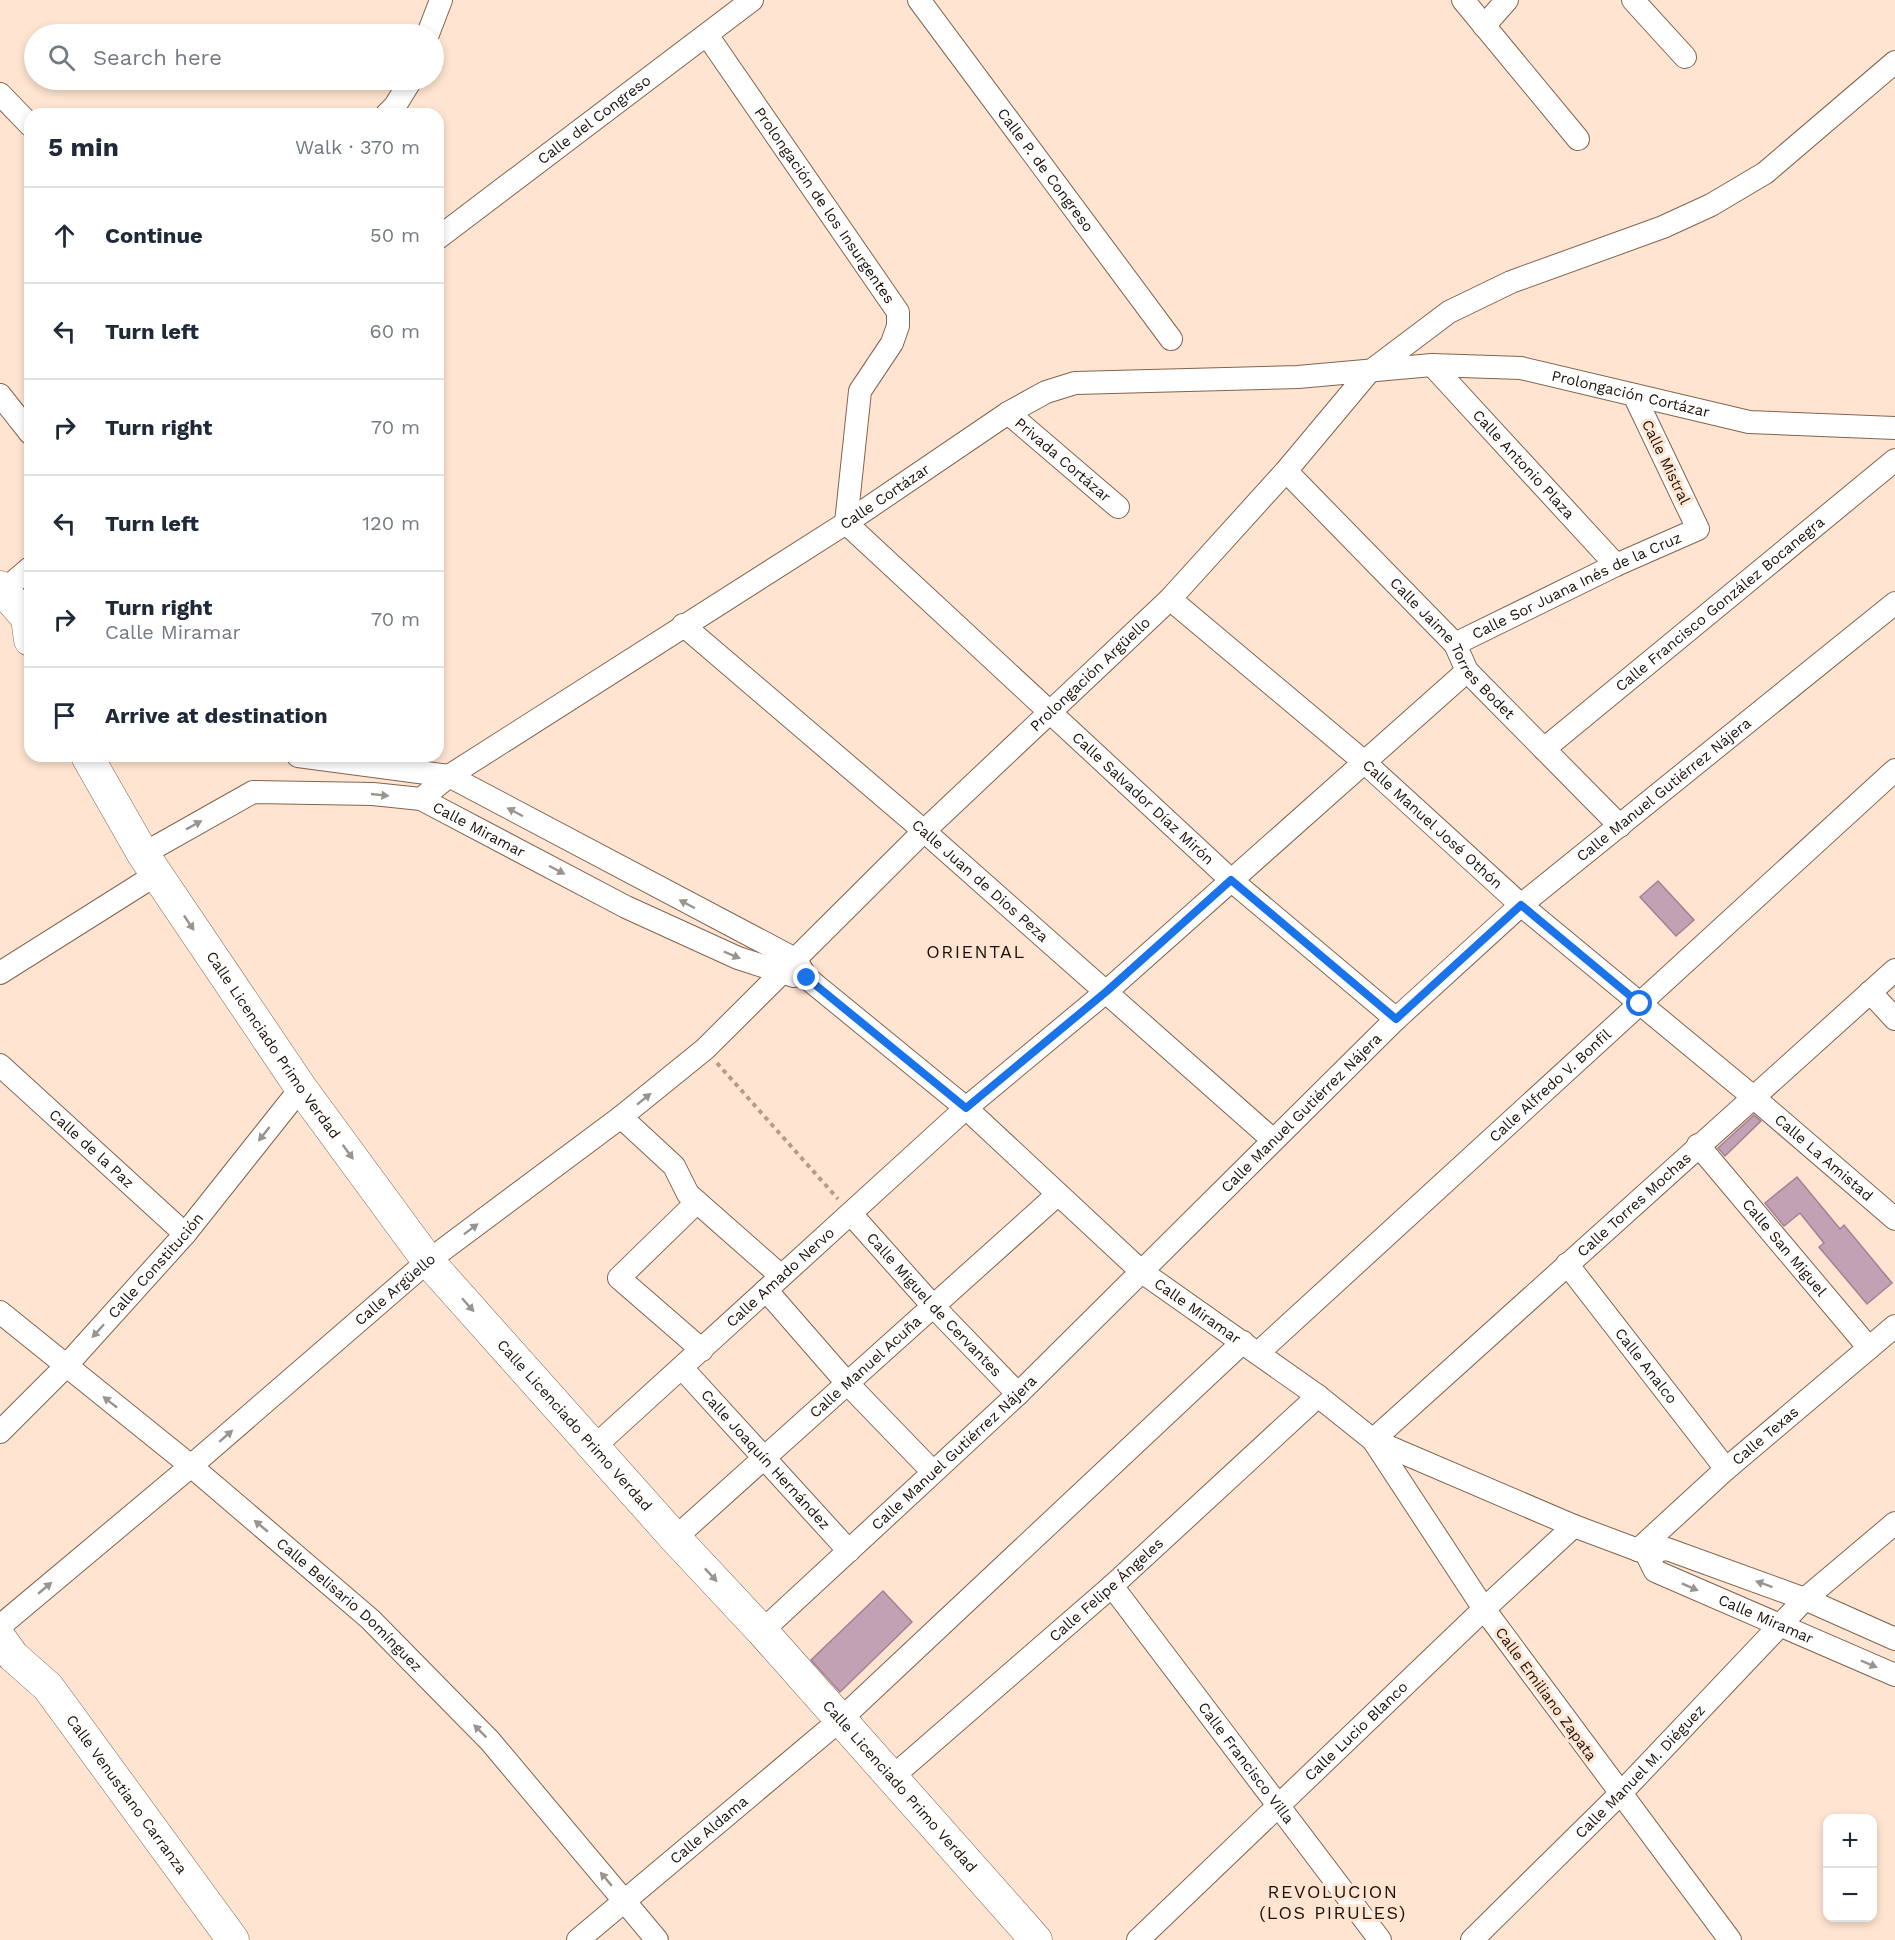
<!DOCTYPE html>
<html lang="en">
<head>
<meta charset="utf-8">
<style>
  body { margin:0; font-family:"Work Sans",sans-serif; background:#f6f6f7; color:#1f2937 }
  .controls { position:absolute; right:18px; bottom:18px; display:grid; overflow:hidden; border-radius:12px; box-shadow:0 3px 9px #0003 }
  .controls button { width:54px; height:54px; display:grid; place-items:center; padding:0; border:0; border-bottom:2px solid #e0e1e3; background:#fff; color:#1f2937; font:30px sans-serif }
  .stop { position:absolute; width:18px; height:18px; margin:-14px; border:4px solid #1a73e8; border-radius:50%; background:#fff }
  .stop.end { background:#1a73e8; border-color:#fff; box-shadow:0 2px 6px #0008 }
  .list { margin:0; padding:0; list-style:none }
  h2 { display:flex; justify-content:space-between; align-items:center; height:78px; margin:0; padding:0 24px; font-size:26px }
  h2 small { font-size:20px; font-weight:400; color:#747a83 }
  .list li { display:grid; grid-template-columns:39px 1fr auto; gap:18px; align-items:center; box-sizing:border-box; height:96px; padding:0 24px; border-top:2px solid #e0e1e3 }
  .list b { display:block; font-size:22px; white-space:nowrap }
  .list p { margin:0; font-size:20px; white-space:nowrap; color:#747a83 }
  .list em { font-size:20px; font-style:normal; color:#747a83 }
  .icon { flex:none; width:33px; height:33px; fill:none; stroke:currentColor; stroke-width:2; stroke-linecap:round; stroke-linejoin:round }
  .map { position:relative; flex:none; width:1895px; height:1940px; overflow:hidden }
  .search { position:absolute; background:#fff; box-shadow:0 3px 9px #0003; left:24px; top:24px; width:420px; height:66px; display:flex; align-items:center; gap:15px; box-sizing:border-box; padding:0 21px; border-radius:33px; color:#747a83; font-size:22px }
  .panel { position:absolute; background:#fff; box-shadow:0 3px 9px #0003; left:24px; top:108px; width:420px; height:654px; border-radius:18px }
  .map>svg:first-child { display:block }
  .building { fill:#c3a1b5; stroke:#a38195; stroke-width:1.5 }
  .lines { fill:none; stroke-linecap:round; stroke-linejoin:round }
  .street-casing { stroke:#80644e; stroke-width:24 }
  .secondary-casing { stroke:#80644e; stroke-width:33 }
  .path { stroke:#b29d8d; stroke-width:4; stroke-dasharray:4.5 4.5; stroke-linecap:butt }
  .street { stroke:#fff; stroke-width:22 }
  .secondary { stroke:#fff; stroke-width:32 }
  .oneway { fill:#999490 }
  .route { stroke:#1a73e8; stroke-width:8 }
  .labels { text-anchor:middle; dominant-baseline:central; stroke-width:6; stroke-linejoin:round; paint-order:stroke }
  .street-label { font-size:15px; fill:#1c1108; stroke:#ffe5d1 }
  .quarter-label { font-size:18px; letter-spacing:1.5px; fill:#1c1108; stroke:#ffe5d1 }
</style>
</head>
<body>
<div class="map">
<svg width="1895" height="1940" viewBox="0 0 1895 1940">
  <rect width="100%" height="100%" fill="#ffe5d1"/>
  <path class="building" d="M1658,881L1694,920L1676,936L1640,897Z
    M1754,1115L1761,1121L1725,1156L1718,1148Z
    M1797,1177L1840,1229L1844,1225L1892,1283L1867,1304L1819,1247L1824,1243L1800,1213L1784,1226L1765,1203Z
    M883,1591L912,1622L840,1692L811,1660Z"/>
  <g class="lines">
    <g class="street-casing">
      <g id="street">
        <path id="s1" d="M919,0L1171,339"/>
        <path d="M1463,0L1578,139"/>
        <path d="M1633,0L1685,57"/>
        <path d="M1484,26L1507,0"/>
        <path d="M428,34L441,0"/>
        <path id="s2" d="M707,35L898,312V326L892,343L860,391L846,523L1231,880L1396,1019"/>
        <path d="M0,94L30,125"/>
        <path d="M387,114L395,106L411,80"/>
        <path id="s3" d="M438,238L752,0"/>
        <path id="s4" d="M1432,365L1616,565"/>
        <path d="M0,395L30,433"/>
        <path id="s5" d="M1008,413L1118,507"/>
        <path id="s6" d="M1286,471L1455,644L1467,671L1620,826"/>
        <path d="M4,590L30,568"/>
        <path id="s7" d="M1170,599L1363,761L1521,905L1752,1096L1895,1219"/>
        <path id="s8" d="M683,625L924,831L1273,1140"/>
        <path id="s9" d="M1455,644L1616,565L1698,529L1634,395"/>
        <path id="s10" d="M1544,749L1895,460"/>
        <path id="s11" d="M298,756L449,776L795,959L807,978L966,1108L1142,1272L1318,1396L1373,1440L1574,1526L1646,1553L1667,1549L1805,1599L1895,1639"/>
        <path id="s12" d="M421,799L449,776L846,523L1008,413L1046,392L1075,383L1298,377L1432,365L1521,368L1749,422L1895,428"/>
        <path id="s13" d="M143,854L253,792L373,794L421,799L626,907L738,958L794,976"/>
        <path d="M0,973L157,874"/>
        <path d="M1870,992L1895,1019"/>
        <path id="s14" d="M0,1065L185,1234"/>
        <path d="M621,1117L674,1166L688,1194L780,1275"/>
        <path id="s15" d="M1698,1145L1869,1348"/>
        <path d="M697,1202L619,1278L702,1350"/>
        <path id="s16" d="M851,1214L933,1306L1018,1394"/>
        <path id="s17" d="M1567,1264L1726,1469"/>
        <path d="M766,1290L847,1383L933,1472"/>
        <path id="s18" d="M0,1312L191,1466L370,1619L490,1741L657,1940"/>
        <path id="s19" d="M1258,1353L1895,770"/>
        <path id="s20" d="M682,1368L849,1551"/>
        <path id="s21" d="M0,1432L65,1367L185,1234L301,1088"/>
        <path id="s22" d="M594,1447L966,1108L1107,991L1467,671"/>
        <path id="s23" d="M675,1538L1057,1195"/>
        <path id="s24" d="M1638,1550L1726,1469L1895,1326"/>
        <path id="s25" d="M1646,1553L1655,1571L1895,1675"/>
        <path id="s26" d="M1112,1586L1380,1940"/>
        <path id="s27" d="M0,1626L191,1466L428,1261L621,1117L705,1049L924,831L1170,599L1286,471L1368,373L1449,312L1511,282L1663,227L1711,205L1765,173L1895,62"/>
        <path id="s28" d="M762,1631L1018,1394L1396,1019L1521,905L1895,603"/>
        <path id="s29" d="M891,1778L1112,1586L1318,1396"/>
        <path id="s30" d="M578,1940L840,1720L1243,1342"/>
        <path id="s31" d="M1138,1940L1484,1609L1574,1526"/>
        <path id="s32" d="M1472,1940L1620,1794L1805,1599L1895,1523"/>
        <path id="s33" d="M1730,1940L1484,1609L1373,1440L1895,970"/>
      </g>
    </g>
    <g class="secondary-casing">
      <g id="secondary">
        <path d="M0,587L27,618L30,640"/>
        <path id="s34" d="M87,756L143,854L301,1088L428,1261L675,1538L762,1631L1036,1940"/>
        <path id="s35" d="M0,1638L13,1656L48,1687L233,1940"/>
      </g>
    </g>
    <path class="path" d="M717,1063L838,1199"/>
    <use href="#street" class="street"/>
    <use href="#secondary" class="secondary"/>
  </g>
  <defs><path id="oneway-solid" d="M-6-.8H1V-3.2L6.5 0L1 3.2V.8H-6Z" transform="scale(1.5)"/></defs>
  <g class="oneway">
    <use href="#oneway-solid" transform="translate(380 795) rotate(6)"/>
    <use href="#oneway-solid" transform="translate(515 812) rotate(-152)"/>
    <use href="#oneway-solid" transform="translate(194 825) rotate(-29)"/>
    <use href="#oneway-solid" transform="translate(557 870) rotate(28)"/>
    <use href="#oneway-solid" transform="translate(687 904) rotate(-152)"/>
    <use href="#oneway-solid" transform="translate(189 923) rotate(56)"/>
    <use href="#oneway-solid" transform="translate(732 955) rotate(23)"/>
    <use href="#oneway-solid" transform="translate(644 1099) rotate(-39)"/>
    <use href="#oneway-solid" transform="translate(264 1134) rotate(128)"/>
    <use href="#oneway-solid" transform="translate(348 1152) rotate(54)"/>
    <use href="#oneway-solid" transform="translate(471 1229) rotate(-37)"/>
    <use href="#oneway-solid" transform="translate(468 1305) rotate(48)"/>
    <use href="#oneway-solid" transform="translate(98 1331) rotate(132)"/>
    <use href="#oneway-solid" transform="translate(110 1402) rotate(-142)"/>
    <use href="#oneway-solid" transform="translate(226 1436) rotate(-41)"/>
    <use href="#oneway-solid" transform="translate(261 1526) rotate(-140)"/>
    <use href="#oneway-solid" transform="translate(711 1575) rotate(47)"/>
    <use href="#oneway-solid" transform="translate(1764 1584) rotate(-160)"/>
    <use href="#oneway-solid" transform="translate(1690 1587) rotate(24)"/>
    <use href="#oneway-solid" transform="translate(45 1588) rotate(-40)"/>
    <use href="#oneway-solid" transform="translate(1869 1664) rotate(23)"/>
    <use href="#oneway-solid" transform="translate(480 1731) rotate(-135)"/>
    <use href="#oneway-solid" transform="translate(606 1879) rotate(-130)"/>
  </g>
  <g class="lines">
    <path class="route" d="M807,978L966,1108L1107,991L1231,880L1396,1019L1521,905L1640,1004"/>
  </g>
  <g class="labels">
    <g class="street-label">
      <text stroke="none"><textPath href="#s3" startOffset="196">Calle del Congreso</textPath></text>
      <text stroke="none"><textPath href="#s1" startOffset="212">Calle P. de Congreso</textPath></text>
      <text stroke="none"><textPath href="#s2" startOffset="207">Prolongación de los Insurgentes</textPath></text>
      <text stroke="none"><textPath href="#s12" startOffset="1336">Prolongación Cortázar</textPath></text>
      <text stroke="none"><textPath href="#s5" startOffset="72">Privada Cortázar</textPath></text>
      <text transform="translate(1666 462) rotate(64)">Calle Mistral</text>
      <text stroke="none"><textPath href="#s4" startOffset="135">Calle Antonio Plaza</textPath></text>
      <text stroke="none"><textPath href="#s12" startOffset="554">Calle Cortázar</textPath></text>
      <text stroke="none"><textPath href="#s9" startOffset="135">Calle Sor Juana Inés de la Cruz</textPath></text>
      <text stroke="none"><textPath href="#s10" startOffset="228">Calle Francisco González Bocanegra</textPath></text>
      <text stroke="none"><textPath href="#s6" startOffset="244">Calle Jaime Torres Bodet</textPath></text>
      <text stroke="none"><textPath href="#s27" startOffset="1449">Prolongación Argüello</textPath></text>
      <text stroke="none"><textPath href="#s28" startOffset="1234">Calle Manuel Gutiérrez Nájera</textPath></text>
      <text stroke="none"><textPath href="#s2" startOffset="964">Calle Salvador Díaz Mirón</textPath></text>
      <text stroke="none"><textPath href="#s7" startOffset="346">Calle Manuel José Othón</textPath></text>
      <text stroke="none"><textPath href="#s13" startOffset="360">Calle Miramar</textPath></text>
      <text stroke="none"><textPath href="#s8" startOffset="392">Calle Juan de Dios Peza</textPath></text>
      <text stroke="none"><textPath href="#s34" startOffset="344">Calle Licenciado Primo Verdad</textPath></text>
      <text stroke="none"><textPath href="#s19" startOffset="396">Calle Alfredo V. Bonfil</textPath></text>
      <text stroke="none"><textPath href="#s28" startOffset="748">Calle Manuel Gutiérrez Nájera</textPath></text>
      <text stroke="none"><textPath href="#s14" startOffset="124">Calle de la Paz</textPath></text>
      <text stroke="none"><textPath href="#s7" startOffset="860">Calle La Amistad</textPath></text>
      <text stroke="none"><textPath href="#s33" startOffset="966">Calle Torres Mochas</textPath></text>
      <text stroke="none"><textPath href="#s15" startOffset="134">Calle San Miguel</textPath></text>
      <text stroke="none"><textPath href="#s21" startOffset="228">Calle Constitución</textPath></text>
      <text stroke="none"><textPath href="#s22" startOffset="252">Calle Amado Nervo</textPath></text>
      <text stroke="none"><textPath href="#s27" startOffset="519">Calle Argüello</textPath></text>
      <text stroke="none"><textPath href="#s16" startOffset="123">Calle Miguel de Cervantes</textPath></text>
      <text stroke="none"><textPath href="#s11" startOffset="1080">Calle Miramar</textPath></text>
      <text stroke="none"><textPath href="#s23" startOffset="256">Calle Manuel Acuña</textPath></text>
      <text stroke="none"><textPath href="#s17" startOffset="129">Calle Analco</textPath></text>
      <text stroke="none"><textPath href="#s34" startOffset="830">Calle Licenciado Primo Verdad</textPath></text>
      <text stroke="none"><textPath href="#s24" startOffset="171">Calle Texas</textPath></text>
      <text stroke="none"><textPath href="#s28" startOffset="262">Calle Manuel Gutiérrez Nájera</textPath></text>
      <text stroke="none"><textPath href="#s20" startOffset="124">Calle Joaquín Hernández</textPath></text>
      <text stroke="none"><textPath href="#s29" startOffset="286">Calle Felipe Ángeles</textPath></text>
      <text stroke="none"><textPath href="#s18" startOffset="456">Calle Belisario Domínguez</textPath></text>
      <text stroke="none"><textPath href="#s25" startOffset="141">Calle Miramar</textPath></text>
      <text transform="translate(1546 1694) rotate(54)">Calle Emiliano Zapata</text>
      <text stroke="none"><textPath href="#s31" startOffset="302">Calle Lucio Blanco</textPath></text>
      <text stroke="none"><textPath href="#s26" startOffset="222">Calle Francisco Villa</textPath></text>
      <text stroke="none"><textPath href="#s32" startOffset="238">Calle Manuel M. Diéguez</textPath></text>
      <text stroke="none"><textPath href="#s34" startOffset="1316">Calle Licenciado Primo Verdad</textPath></text>
      <text stroke="none"><textPath href="#s35" startOffset="202">Calle Venustiano Carranza</textPath></text>
      <text stroke="none"><textPath href="#s30" startOffset="171">Calle Aldama</textPath></text>
    </g>
    <g class="quarter-label">
      <text x="976" y="951">ORIENTAL</text>
      <text x="1333" y="1891">REVOLUCION<tspan x="1333" dy="21">(LOS PIRULES)</tspan></text>
    </g>
  </g>
</svg>
<div class="controls">
<button>+</button>
<button>−</button>
</div>
<div class="stop" style="left:1640px;top:1004px"></div>
<div class="stop end" style="left:807px;top:978px"></div>
<div class="search"><svg class="icon" aria-label="search" viewBox="0 0 24 24"><circle cx="10" cy="10" r="6"/><path d="M15 15l6 6"/></svg>Search here</div>
<section class="panel">
<h2>5 min<small>Walk · 370 m</small></h2>
<ul class="list">
<li><svg class="icon" aria-label="ahead" viewBox="0 0 24 24"><path d="M12 20V5M6 11l6-6 6 6"/></svg><div><b>Continue</b></div><em>50 m</em></li>
<li><svg class="icon" aria-label="left" viewBox="0 0 24 24"><path d="M17 20v-9H6M10 6l-5 5 5 5"/></svg><div><b>Turn left</b></div><em>60 m</em></li>
<li><svg class="icon" aria-label="right" viewBox="0 0 24 24"><path d="M7 20v-9h11M14 6l5 5-5 5"/></svg><div><b>Turn right</b></div><em>70 m</em></li>
<li><svg class="icon" aria-label="left" viewBox="0 0 24 24"><path d="M17 20v-9H6M10 6l-5 5 5 5"/></svg><div><b>Turn left</b></div><em>120 m</em></li>
<li><svg class="icon" aria-label="right" viewBox="0 0 24 24"><path d="M7 20v-9h11M14 6l5 5-5 5"/></svg><div><b>Turn right</b><p>Calle Miramar</p></div><em>70 m</em></li>
<li><svg class="icon" aria-label="arrive" viewBox="0 0 24 24"><path d="M6 21V4h12l-3 4 3 4H6"/></svg><div><b>Arrive at destination</b></div></li>
</ul>
</section>
</div>
</body>
</html>
